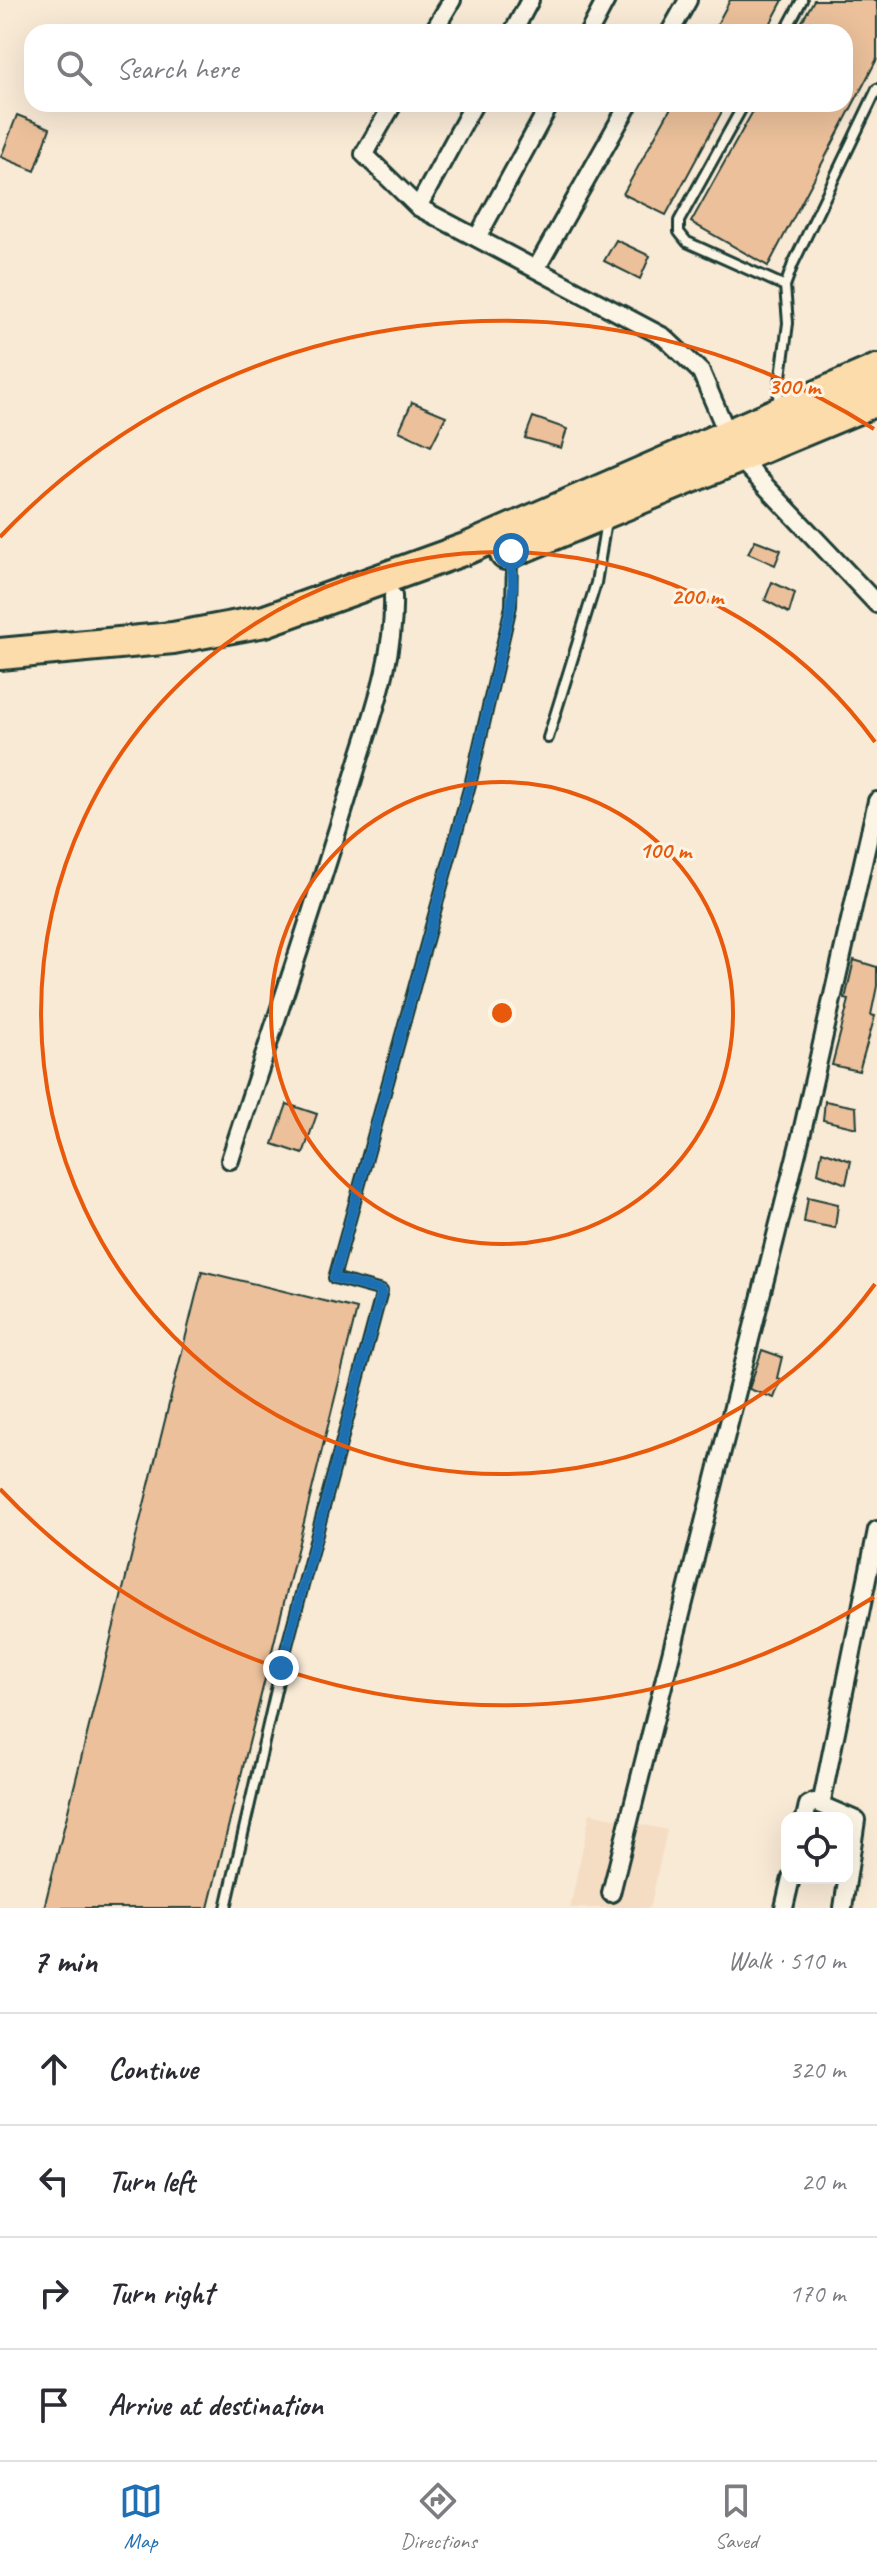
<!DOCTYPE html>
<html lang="en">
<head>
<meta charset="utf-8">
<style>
  body { margin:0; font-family:Caveat,sans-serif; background:#f2f2f3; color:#2b2b33 }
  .controls { position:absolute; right:24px; bottom:24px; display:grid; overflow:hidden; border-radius:16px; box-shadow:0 8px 32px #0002 }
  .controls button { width:72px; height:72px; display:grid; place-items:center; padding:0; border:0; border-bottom:2px solid #e1e1e2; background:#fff; color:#2b2b33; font:40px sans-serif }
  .stop { position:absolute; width:24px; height:24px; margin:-18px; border:6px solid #1f6fb2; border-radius:50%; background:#fff }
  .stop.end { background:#1f6fb2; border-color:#fff; box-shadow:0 2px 8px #0008 }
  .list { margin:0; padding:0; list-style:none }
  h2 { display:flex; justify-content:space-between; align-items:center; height:104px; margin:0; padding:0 32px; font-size:34px }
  h2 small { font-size:26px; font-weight:400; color:#7c7c81 }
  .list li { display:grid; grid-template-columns:52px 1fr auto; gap:24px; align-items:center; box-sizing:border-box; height:112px; padding:0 32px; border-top:2px solid #e1e1e2 }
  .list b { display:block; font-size:30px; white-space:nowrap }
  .list em { font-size:26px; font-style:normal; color:#7c7c81 }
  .icon { flex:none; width:44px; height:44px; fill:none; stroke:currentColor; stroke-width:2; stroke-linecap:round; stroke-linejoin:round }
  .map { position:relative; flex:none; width:877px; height:1908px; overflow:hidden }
  .search { position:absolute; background:#fff; box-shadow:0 8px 32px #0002; left:24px; right:24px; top:24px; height:88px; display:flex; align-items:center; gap:20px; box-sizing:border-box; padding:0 28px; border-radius:24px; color:#7c7c81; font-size:30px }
  .sheet { height:552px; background:#fff }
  nav { display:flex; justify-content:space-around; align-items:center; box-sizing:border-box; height:112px; border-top:2px solid #e1e1e2; background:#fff; font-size:22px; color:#7c7c81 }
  nav a { display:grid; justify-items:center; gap:4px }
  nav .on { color:#1f6fb2 }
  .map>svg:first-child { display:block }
  .built { fill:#f5ddc4 }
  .building { fill:#ebc09b; stroke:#1f3d34; stroke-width:2 }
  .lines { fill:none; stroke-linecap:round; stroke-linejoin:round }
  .lane-casing { stroke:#1f3d34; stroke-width:14 }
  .street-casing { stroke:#1f3d34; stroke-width:22 }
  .highway-casing { stroke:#1f3d34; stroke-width:36 }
  .lane { stroke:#fcf5e5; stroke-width:8 }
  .street { stroke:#fcf5e5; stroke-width:16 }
  .highway { stroke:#fddcac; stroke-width:30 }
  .route { stroke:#1f6fb2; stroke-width:10 }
  .ring { fill:none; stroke:#e8590c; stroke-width:4 }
  .centre { fill:#e8590c; stroke:#fcf5e5; stroke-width:4 }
  .ring-label { font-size:24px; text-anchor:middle; font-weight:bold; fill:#e8590c; stroke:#fcf5e5; stroke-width:6; stroke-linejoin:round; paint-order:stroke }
</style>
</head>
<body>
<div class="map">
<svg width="877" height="1908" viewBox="0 0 877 1908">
  <rect width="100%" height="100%" fill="#f9ead6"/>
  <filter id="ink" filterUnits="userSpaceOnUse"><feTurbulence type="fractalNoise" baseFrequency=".0125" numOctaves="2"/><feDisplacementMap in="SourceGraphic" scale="16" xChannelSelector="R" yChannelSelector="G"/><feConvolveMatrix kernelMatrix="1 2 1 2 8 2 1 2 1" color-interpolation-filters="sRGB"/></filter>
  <g filter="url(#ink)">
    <path class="built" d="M590,1813L667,1830L650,1908H570Z"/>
    <path class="building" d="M730,0H783L766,32H713Z
      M814,0H877V59L768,266L691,222L757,104H845V32H796Z
      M673,104H726L666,215L623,194Z
      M17,115L50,128L35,171L1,157Z
      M616,240L650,256L640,279L604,261Z
      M412,402L446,416L431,446L399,431Z
      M533,417L567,429L561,448L525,438Z
      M755,540L781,550L775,565L748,553Z
      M772,582L795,593L789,613L765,600Z
      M854,960L877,967V986L871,1015L875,1016L859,1071L832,1065L849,1000L845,999Z
      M825,1101L856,1107L857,1128L823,1120Z
      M287,1104L317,1114L303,1154L273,1144Z
      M822,1151L851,1161L846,1184L818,1173Z
      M808,1197L838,1204L835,1228L804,1222Z
      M202,1271L357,1309L208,1908H44Z
      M762,1350L782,1357L777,1378L781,1379L774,1398L749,1389Z"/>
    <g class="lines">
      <g class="lane-casing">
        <path id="lane" d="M785,32L802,0
          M744,104L679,221V232L687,242L785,286
          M777,407L788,323L785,286L793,264L877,89
          M548,738L596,583L606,521
          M226,1908L281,1668L382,1291L334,1278L471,781L511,606L512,560"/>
      </g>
      <g class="street-casing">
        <path id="street" d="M433,32L452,0
          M513,32L530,0
          M589,32L606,0
          M670,32L688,0
          M393,104L364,154L418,207L664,337L701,372L728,435
          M418,207L474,104
          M477,238L550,104
          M536,269L629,104
          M738,457L877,604
          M230,1160C271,1033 315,907 353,779C371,719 395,659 393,596
          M821,1805L877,1530
          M805,1818L808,1805L814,1802L856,1820L843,1908
          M611,1893L802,1132L877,801
          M784,1908L791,1878"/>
      </g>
      <g class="highway-casing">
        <path id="highway" d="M506,554L877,400
          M0,654L173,638L265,621L468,548L877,370"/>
      </g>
      <use href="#lane" class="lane"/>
      <use href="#street" class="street"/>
      <use href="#highway" class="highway"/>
    </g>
  </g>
  <g class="lines" filter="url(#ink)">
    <path class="route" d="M281,1668L382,1291L334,1278L471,781L511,606L513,586L511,551"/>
  </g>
  <g class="ring">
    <circle cx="502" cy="1013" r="231"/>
    <path d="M875 1284A461 461 0 1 1 875 742"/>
    <path d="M874 1597A692 692 0 0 1 0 1489M0 537A692 692 0 0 1 874 429"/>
  </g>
  <circle cx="502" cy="1013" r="12" class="centre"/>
  <g class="ring-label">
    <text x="794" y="394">300 m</text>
    <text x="697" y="604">200 m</text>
    <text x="665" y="858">100 m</text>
  </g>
</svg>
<div class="controls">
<button><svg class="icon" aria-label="locate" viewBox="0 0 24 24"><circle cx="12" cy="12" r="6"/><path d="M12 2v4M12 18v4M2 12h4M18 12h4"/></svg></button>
</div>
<div class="stop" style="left:511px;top:551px"></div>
<div class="stop end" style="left:281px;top:1668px"></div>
<div class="search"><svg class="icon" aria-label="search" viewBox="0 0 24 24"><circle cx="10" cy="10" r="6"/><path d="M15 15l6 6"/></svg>Search here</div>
</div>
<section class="sheet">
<h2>7 min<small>Walk · 510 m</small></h2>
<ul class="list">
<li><svg class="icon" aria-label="ahead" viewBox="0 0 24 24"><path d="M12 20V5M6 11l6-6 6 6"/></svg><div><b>Continue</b></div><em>320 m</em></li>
<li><svg class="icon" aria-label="left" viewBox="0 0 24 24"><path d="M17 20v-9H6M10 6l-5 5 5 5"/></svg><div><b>Turn left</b></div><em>20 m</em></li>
<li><svg class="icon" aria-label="right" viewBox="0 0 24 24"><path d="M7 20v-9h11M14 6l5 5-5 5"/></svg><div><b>Turn right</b></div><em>170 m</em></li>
<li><svg class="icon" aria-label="arrive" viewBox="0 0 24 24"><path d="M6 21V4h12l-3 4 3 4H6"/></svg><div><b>Arrive at destination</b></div></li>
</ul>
</section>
<nav>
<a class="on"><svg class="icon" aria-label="map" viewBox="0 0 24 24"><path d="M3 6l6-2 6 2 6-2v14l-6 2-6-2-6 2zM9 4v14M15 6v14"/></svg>Map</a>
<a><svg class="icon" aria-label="directions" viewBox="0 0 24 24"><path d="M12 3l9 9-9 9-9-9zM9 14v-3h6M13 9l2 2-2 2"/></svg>Directions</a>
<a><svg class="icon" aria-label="saved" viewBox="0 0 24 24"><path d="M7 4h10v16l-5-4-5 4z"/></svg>Saved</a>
</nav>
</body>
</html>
